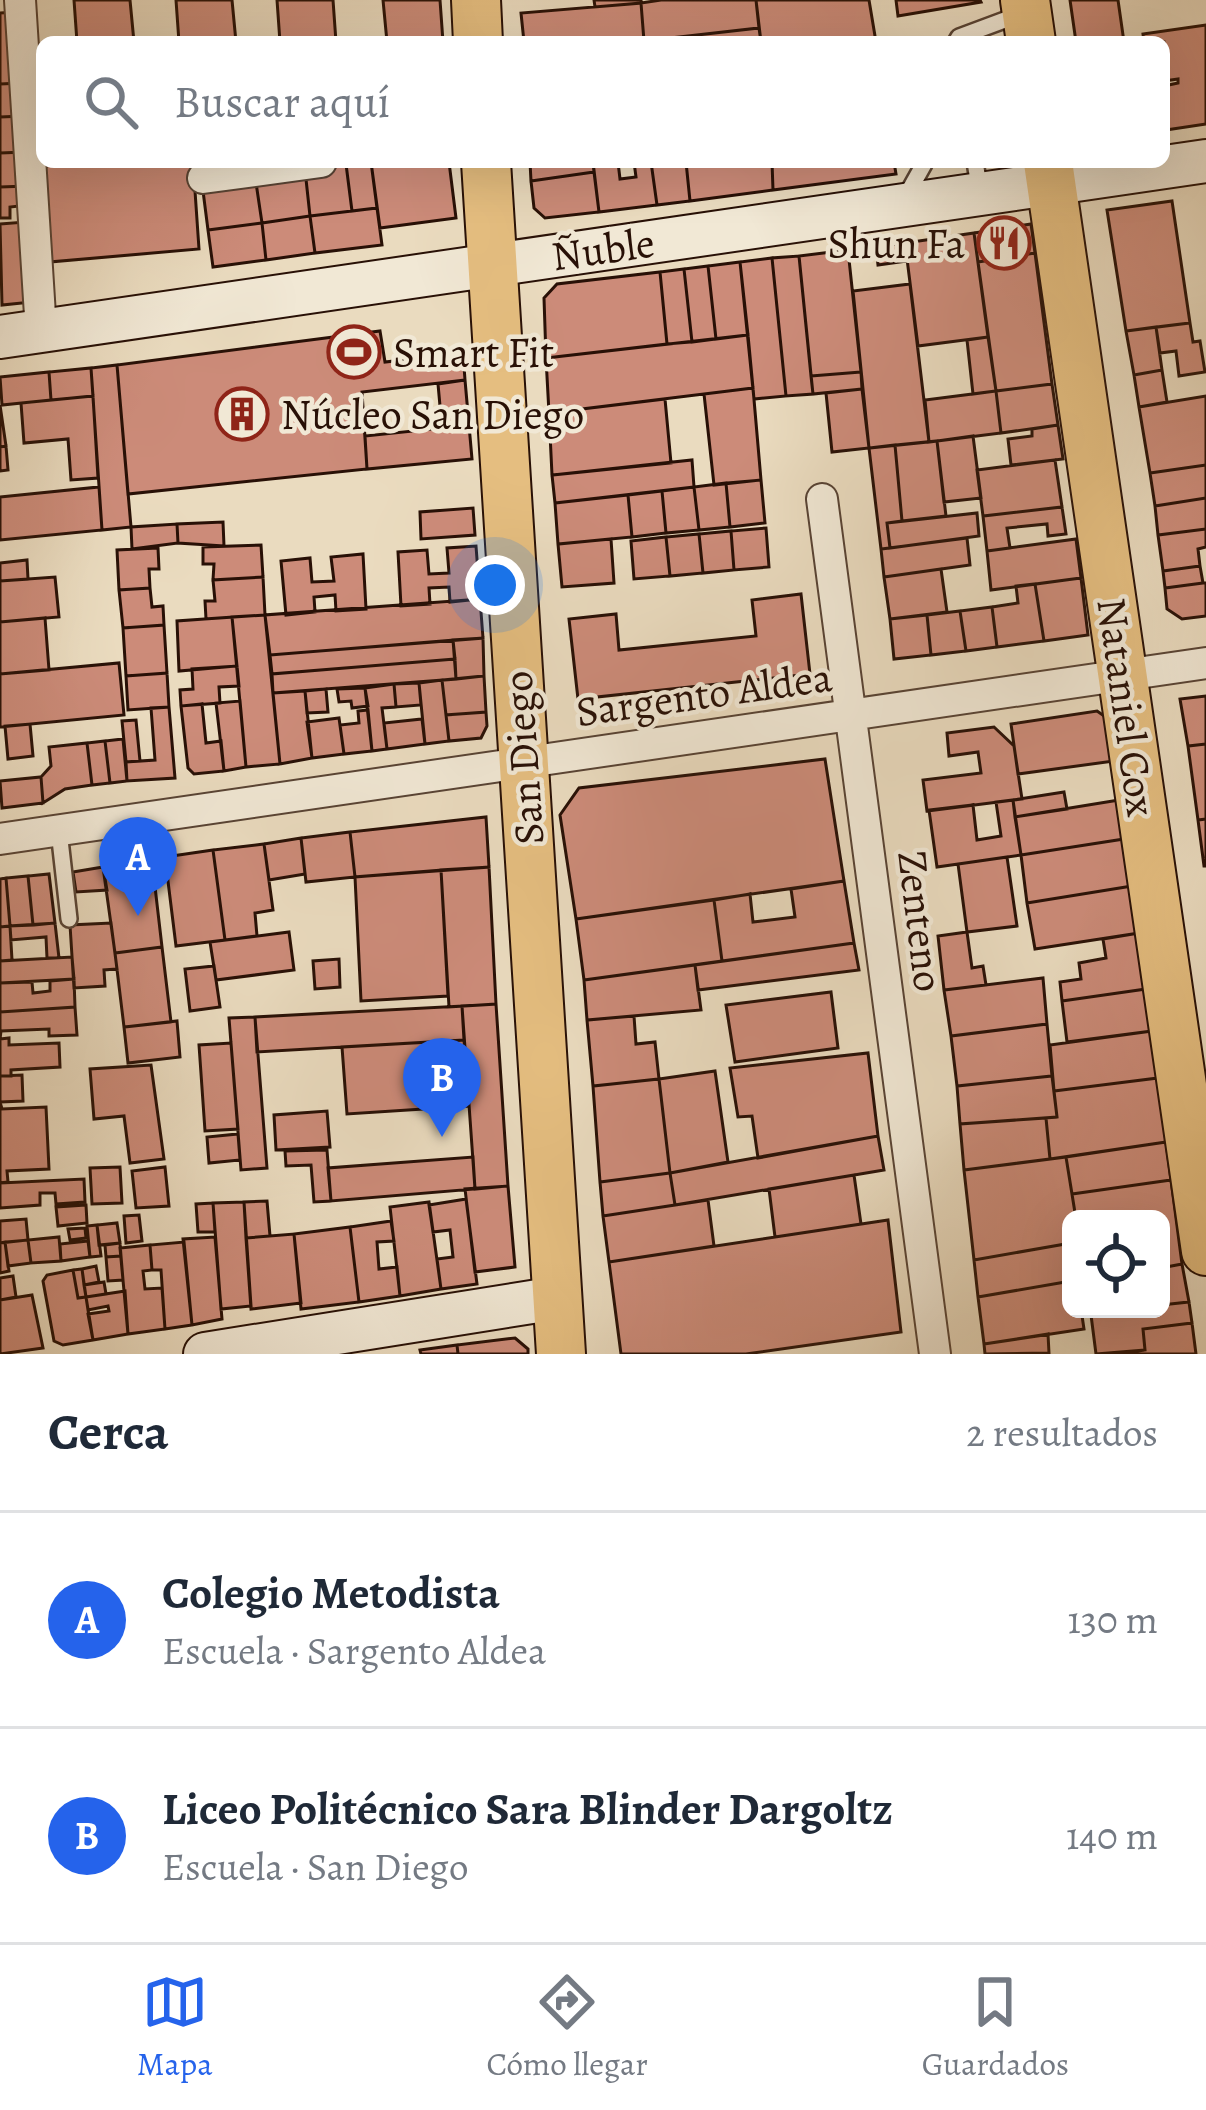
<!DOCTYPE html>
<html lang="es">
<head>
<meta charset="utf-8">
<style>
  body { margin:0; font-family:Alegreya,serif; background:#f2f2f3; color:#1f2937 }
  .controls { position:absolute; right:36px; bottom:36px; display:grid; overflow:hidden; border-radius:18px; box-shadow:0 12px 48px #0002 }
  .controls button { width:108px; height:108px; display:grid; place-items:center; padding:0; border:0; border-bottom:3px solid #e0e1e3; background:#fff; color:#1f2937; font:60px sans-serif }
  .you { position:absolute; left:495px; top:585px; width:42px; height:42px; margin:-30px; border:9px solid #fff; border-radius:50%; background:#1a73e8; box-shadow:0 0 0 18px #1a73e833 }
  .badge { display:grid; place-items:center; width:78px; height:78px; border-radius:50%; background:#2563eb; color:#fff; font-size:39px; font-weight:700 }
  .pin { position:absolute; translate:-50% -99px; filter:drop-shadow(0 3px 6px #0008) }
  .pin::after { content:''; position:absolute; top:63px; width:42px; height:36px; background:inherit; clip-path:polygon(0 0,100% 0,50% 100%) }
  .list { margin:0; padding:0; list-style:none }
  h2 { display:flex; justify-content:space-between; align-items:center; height:156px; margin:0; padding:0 48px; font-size:51px }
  h2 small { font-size:39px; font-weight:400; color:#747a83 }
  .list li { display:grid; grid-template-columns:78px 1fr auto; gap:36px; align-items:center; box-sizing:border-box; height:216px; padding:0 48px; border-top:3px solid #e0e1e3 }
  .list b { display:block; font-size:45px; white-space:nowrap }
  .list p { margin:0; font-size:39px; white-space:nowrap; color:#747a83 }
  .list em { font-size:39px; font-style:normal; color:#747a83 }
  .icon { flex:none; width:66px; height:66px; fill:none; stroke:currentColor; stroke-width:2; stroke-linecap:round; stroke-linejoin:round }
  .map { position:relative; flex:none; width:1206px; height:1354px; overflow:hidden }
  .search { position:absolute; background:#fff; box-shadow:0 12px 48px #0002; left:36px; right:36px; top:36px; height:132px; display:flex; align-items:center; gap:30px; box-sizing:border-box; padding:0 42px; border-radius:18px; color:#747a83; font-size:45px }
  .sheet { height:588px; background:#fff }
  nav { display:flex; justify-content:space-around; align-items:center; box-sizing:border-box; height:168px; border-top:3px solid #e0e1e3; background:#fff; font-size:33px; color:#747a83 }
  nav a { display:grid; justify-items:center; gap:6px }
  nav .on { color:#2563eb }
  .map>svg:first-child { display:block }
  .building { fill:#cc8b79; stroke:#281006; stroke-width:3 }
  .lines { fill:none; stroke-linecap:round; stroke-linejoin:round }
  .lane-casing { stroke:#584334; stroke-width:20 }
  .street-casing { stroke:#584334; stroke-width:34 }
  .secondary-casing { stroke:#281006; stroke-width:46 }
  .primary-casing { stroke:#281006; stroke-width:52 }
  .lane { stroke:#f1e8d5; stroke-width:15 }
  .street { stroke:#f1e8d5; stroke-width:30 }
  .secondary { stroke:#f1e8d5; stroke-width:42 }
  .primary { stroke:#e5be80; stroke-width:48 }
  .labels { text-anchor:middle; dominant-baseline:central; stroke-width:9; stroke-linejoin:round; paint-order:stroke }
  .poi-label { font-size:42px; fill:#281006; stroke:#f1e8d5; text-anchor:start }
  .street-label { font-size:42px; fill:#281006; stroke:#f1e8d5 }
</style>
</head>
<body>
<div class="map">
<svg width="1206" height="1354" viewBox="0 0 1206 1354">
  <rect width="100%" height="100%" fill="#eadbbf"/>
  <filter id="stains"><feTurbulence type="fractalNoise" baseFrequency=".00167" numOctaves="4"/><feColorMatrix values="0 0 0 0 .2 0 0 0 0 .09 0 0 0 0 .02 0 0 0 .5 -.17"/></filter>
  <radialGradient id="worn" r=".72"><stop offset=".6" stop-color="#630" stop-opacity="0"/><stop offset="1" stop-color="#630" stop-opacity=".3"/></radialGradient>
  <path class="building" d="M74,0H130L134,42H77Z
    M176,0H232L236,42H179Z
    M277,0H333L336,42H280Z
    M383,0H440L443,42H387Z
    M594,0H641V3L595,7Z
    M661,0H756L759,28L644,41L641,3Z
    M756,0H869L876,42H761Z
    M896,0H980L981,2L898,16Z
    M1070,0H1118L1124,42H1076Z
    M641,3L644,41L524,42L521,13Z
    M16,12L21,83L0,84V13Z
    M1206,25V124L1166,130L1164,86L1178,83V79L1164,81V42H1144L1143,34Z
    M759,28L761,42H635L644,41Z
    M21,83L23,116L0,117V84Z
    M23,116L25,152L0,153V117Z
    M25,152L27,186L0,187V153Z
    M54,162H193L199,249L49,262L44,168Z
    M371,162H449L456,218L380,228Z
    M371,162L377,208L352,211L346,164Z
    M530,162H593L594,172L531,181Z
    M593,162H618L620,179L636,177L634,162H651L657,205L599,212Z
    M651,162H686L690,201L657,205Z
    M686,162H772L773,190L690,201Z
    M772,162H894L896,174L773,190Z
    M346,164L352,211L310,216L305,170Z
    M305,170L310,216L262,223L255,176Z
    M594,172L599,212L545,218L534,208L531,181Z
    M255,176L262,223L208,230L202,183Z
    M27,186L28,205L10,207V218H0V187Z
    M1172,201L1190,323L1126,331L1107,210Z
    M377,208L382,245L315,253L310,216Z
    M310,216L315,253L266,260L262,223Z
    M25,222L32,302L2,305L0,224Z
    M262,223L266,260L213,267L208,230Z
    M1031,224L1035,253L978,262L974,233Z
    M974,233L988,337L918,346L905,243Z
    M905,243L907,261L878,265L876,247Z
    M848,250L861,372L811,376L799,256Z
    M1035,253L1052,384L996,391L978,262Z
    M799,256L813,394L786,396L772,258Z
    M772,258L786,396L754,399L740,262Z
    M740,262L748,335L716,339L708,266Z
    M708,266L716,339L692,342L684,269Z
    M684,269L692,342L667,344L660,272Z
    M660,272L667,344L546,358L544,298L557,284Z
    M910,284L929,442L869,448L853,291Z
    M1190,323L1193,342L1200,341L1205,372L1179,376L1176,351L1160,353L1156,327Z
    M1156,327L1162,370L1134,375L1126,331Z
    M380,331L385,362L463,353L465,380L362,392L367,469L128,494L117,365Z
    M748,335L753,388L549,413L546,358Z
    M988,337L996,391L973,394L967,340Z
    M117,365L131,527L102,530L91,368Z
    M91,368L93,396L51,400L49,372Z
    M1162,370L1167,402L1139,407L1134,375Z
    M49,372L51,400L2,405L0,377Z
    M861,372L862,389L813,394L811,376Z
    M465,380L472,459L367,469L365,436L442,428L438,384Z
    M1052,384L1058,425L1001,433L996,391Z
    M753,388L761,480L714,485L704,394Z
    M862,389L869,448L832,452L826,393Z
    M996,391L1001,433L929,442L925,400Z
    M93,396L98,478L71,480L68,439L24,443L21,403Z
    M1206,396V465L1150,473L1139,407Z
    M665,399L671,463L552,475L549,413Z
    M0,405L6,446L0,447Z
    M1058,425L1063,459L1011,465L1008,439L1032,436V429Z
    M973,436L981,498L944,502L937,441Z
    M937,441L946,516L902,521L895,445Z
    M895,445L902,521L887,523L890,548L881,549L869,448Z
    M6,446L8,470L0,471V447Z
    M692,460L694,487L555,503L552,475Z
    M1055,460L1062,507L983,516L977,470Z
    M1206,465V498L1155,506L1150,473Z
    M761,480L765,523L730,527L726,483Z
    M726,483L730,527L699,530L694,487Z
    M99,487L102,530L0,540V497Z
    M694,487L699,530L666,533L662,491Z
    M662,491L666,533L632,537L628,495Z
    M628,495L632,537L558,544L555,503Z
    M1206,498V529L1158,535L1155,506Z
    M1062,507L1066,534L1048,536L1047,524L1007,528L1010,548L987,551L983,516Z
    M473,508L475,535L421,539L420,512Z
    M977,513L979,536L890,548L887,523Z
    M223,522L224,546L178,543L177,524Z
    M177,524L178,543L132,549L131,527Z
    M766,528L769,567L734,570L731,531Z
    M1206,529V547L1198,549L1200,566L1163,571L1158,535Z
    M731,531L734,570L703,573L699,534Z
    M699,534L703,573L670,576L666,537Z
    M666,537L670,576L634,579L631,541Z
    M967,538L970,565L884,577L881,549Z
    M611,539L614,583L562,587L558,544Z
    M1076,539L1081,578L991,590L987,551Z
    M261,545L263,577L213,580L214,564H203V547Z
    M476,546L480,599L450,602L449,587L429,588L430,604L401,606L398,552L427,550L429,574L449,573L447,548Z
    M158,548L159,569H149L150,588L119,590L117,550Z
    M363,554L366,609L336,611L335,595L314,597L315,612L286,615L281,561L310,558L312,582L334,581L331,557Z
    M27,560L28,579L0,581V563Z
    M1200,566L1203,583L1165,588L1163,571Z
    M941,569L947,612L890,619L884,577Z
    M55,577L59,617L0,622V581Z
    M263,577L265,615L206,619L205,601H215L213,580Z
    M1081,578L1088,635L1044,641L1035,584Z
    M1203,583H1206V616L1182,619L1167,609L1165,588Z
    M1035,584L1044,641L997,647L992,607L1018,603L1016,586Z
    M150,588L152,607L163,606L164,625L123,628L119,590Z
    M801,594L810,674L578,699L569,619L616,614L619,650L756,636L752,600Z
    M480,599L483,638L270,655L265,615Z
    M992,607L997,647L966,651L960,611Z
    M960,611L966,651L931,655L927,615Z
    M265,615L280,764L246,767L232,617Z
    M927,615L931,655L894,659L890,619Z
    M232,617L237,666L179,671L177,621Z
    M45,618L49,670L0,674V622Z
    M164,625L167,673L126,676L123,628Z
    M483,638L484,676L456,679L453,640Z
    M453,640L455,659L272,674L270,655Z
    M455,659L456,679L273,693L272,674Z
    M119,663L124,715L0,727V674Z
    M237,666L239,686L219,687L220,703L181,706L180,690L193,689L192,669Z
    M167,673L169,707L128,710L126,676Z
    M484,676L486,712L446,715L442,680Z
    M442,680L449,741L425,744L419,683Z
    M419,683L421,705L396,707L394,684Z
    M394,684L396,707L382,708L387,749L372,751L365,688Z
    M365,688L368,706L352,708L351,701L339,702L337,689Z
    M326,689L328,712L307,713L305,691Z
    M305,691L312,758L280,764L273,693Z
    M1206,696V744L1188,746L1180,699Z
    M240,701L246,767L224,771L216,703Z
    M202,704L206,743L221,741L224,771L194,774L188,768L181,706Z
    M169,707L175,778L127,781L126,762L155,760L151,708Z
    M368,710L372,751L344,754L340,725L359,723L358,711Z
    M1097,711L1110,720L1114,761L1018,774L1011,724Z
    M486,712L487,726L481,738L449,741L446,715Z
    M339,718L344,754L312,758L307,722Z
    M422,719L425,744L387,749L384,723Z
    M136,720L140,761L126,762L122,721Z
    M30,724L33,756L8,759L5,726Z
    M994,727L1014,746L1022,799L927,811L923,780L981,773L978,752L949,756L947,733Z
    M123,739L127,781L110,783L105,741Z
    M105,741L110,783L92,785L87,743Z
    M87,743L92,785L65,789L43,803L41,777L51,766L49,747Z
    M1206,744V819L1198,820L1188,746Z
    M825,759L844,881L576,919L560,815L579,788Z
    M41,777L43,803L2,808L0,781Z
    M1064,792L1067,809L1015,817L1013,800Z
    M1013,800L1021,855L937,867L929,810L973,805L977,840L1001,836L996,802Z
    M1119,800L1124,839L1021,855L1015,817Z
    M486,817L489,867L355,877L350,832Z
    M1206,819V866H1204L1198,820Z
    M350,832L355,877L306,882L301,838Z
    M301,838L305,874L269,880L264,844Z
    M1124,839L1132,886L1027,903L1021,855Z
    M264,844L273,910L255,913L257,936L225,940L213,850Z
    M213,850L225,940L176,946L165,857Z
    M1007,857L1017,926L967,932L958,864Z
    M152,861L162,947L115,953L103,867Z
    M103,867L107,890L76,892L73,872Z
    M489,867L496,1004L449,1007L441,870Z
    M441,870L448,996L361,1001L355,877Z
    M49,874L55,923L33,925L28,876Z
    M28,876L33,925L10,926L6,878Z
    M6,878L10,926L0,927V879Z
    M844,881L854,943L722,961L714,900L750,894L753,922L795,917L791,889Z
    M1132,886L1139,933L1035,949L1027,903Z
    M714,900L722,961L584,980L576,919Z
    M55,923L59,958H47L46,937L11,940L10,926Z
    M111,923L117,969L104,970L105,986L74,988L70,925Z
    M10,926L12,960L0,961V927Z
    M289,932L294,970L216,980L210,942Z
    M967,932L972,968L983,966L986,985L944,990L938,936Z
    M1139,933L1146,989L1062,1001L1060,982L1081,979L1079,963L1106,958L1103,939Z
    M854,943L859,970L698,990L695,965Z
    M162,947L171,1022L124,1027L115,953Z
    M72,957L74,979L0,983V961Z
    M339,959L340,987L315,989L313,961Z
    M695,965L701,1010L587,1020L584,980Z
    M214,966L220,1007L190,1011L185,969Z
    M1043,978L1047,1024L951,1036L944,990Z
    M74,979L75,1007L0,1012V983L32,982L33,993L50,991V981Z
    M1146,989L1152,1031L1067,1042L1062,1001Z
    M831,992L838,1048L735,1062L726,1005Z
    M496,1004L508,1186L475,1189L462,1006Z
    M462,1006L464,1040L257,1052L255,1017Z
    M75,1007L77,1035L49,1036V1029L1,1031L0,1039V1012Z
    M634,1016L636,1044L655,1042L659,1079L593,1086L587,1020Z
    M255,1017L267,1168L241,1170L229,1018Z
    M177,1021L180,1057L128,1063L124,1027Z
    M1047,1024L1052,1076L957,1086L951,1036Z
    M1152,1031L1158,1078L1054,1091L1050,1045Z
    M9,1038V1045L59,1043L60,1067L11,1070V1076H0V1039Z
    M464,1040L469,1106L347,1114L342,1047Z
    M231,1043L238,1129L205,1131L199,1045Z
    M868,1053L878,1136L758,1158L752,1116L738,1117L730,1068Z
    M151,1065L164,1159L130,1163L124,1116L94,1119L90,1069Z
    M715,1071L728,1162L670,1173L659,1079Z
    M22,1075L23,1101L0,1102V1076Z
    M1052,1076L1057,1117L960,1124L957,1086Z
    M1158,1078L1166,1142L1050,1159L1046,1118L1057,1117L1054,1091Z
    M659,1079L670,1173L600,1182L593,1086Z
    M0,1102L2,1109L46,1107L49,1169L7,1171L8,1182L0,1183Z
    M327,1111L330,1147L276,1150L274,1115Z
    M1046,1118L1050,1159L964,1170L960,1124Z
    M238,1134L240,1160L209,1163L207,1137Z
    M878,1136L884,1170L675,1205L670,1173Z
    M1166,1142L1171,1180L1072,1194L1066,1157Z
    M327,1150L331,1201L314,1202L311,1165L286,1166L285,1151Z
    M473,1157L475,1189L331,1201L328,1168Z
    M1066,1157L1076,1219H1071V1243L974,1260L964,1170Z
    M120,1167L122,1203L92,1204L90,1168Z
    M165,1167L169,1206L136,1208L132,1171Z
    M670,1173L675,1205L603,1216L600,1182Z
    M854,1175L861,1224L775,1237L769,1189Z
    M84,1179L85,1202L56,1204L55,1193H40V1205L0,1208V1183Z
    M1171,1180L1182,1264L1161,1268V1219H1076L1072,1194Z
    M508,1186L515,1267L475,1272L465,1189Z
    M466,1199L477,1284L441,1289L437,1259L453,1257L450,1230L433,1232L429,1205Z
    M708,1200L714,1246L609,1262L603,1216Z
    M267,1201L270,1236L246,1238L244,1202Z
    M244,1202L251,1306L221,1309L213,1203Z
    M429,1202L441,1289L400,1296L390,1207Z
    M213,1203L215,1232H198L196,1204Z
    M86,1205L87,1223L58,1226L56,1207Z
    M139,1215L142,1241L126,1243L124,1216Z
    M26,1219L28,1240L0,1243V1221Z
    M888,1220L901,1332L746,1354H621L609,1262Z
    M391,1221L394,1241L377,1242L379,1269L397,1267L400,1296L359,1302L350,1227Z
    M117,1223L120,1243L99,1245L97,1225Z
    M97,1225L101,1256L90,1257L87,1226Z
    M350,1227L359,1302L301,1309L294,1234Z
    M85,1228L86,1238L70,1240L68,1229Z
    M294,1234L301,1303L251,1309L246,1238Z
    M59,1237L61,1261L31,1263L28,1240Z
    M215,1237L222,1319L192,1325L183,1239Z
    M28,1240L31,1263L8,1266L5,1242Z
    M88,1241L90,1257L61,1261L60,1244Z
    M5,1242L9,1271L0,1273V1243Z
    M184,1242L192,1325L165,1329L161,1270H152L150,1245Z
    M120,1243L121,1256L106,1257L105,1245Z
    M1071,1243V1281L978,1297L974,1260Z
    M150,1245L152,1270L143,1271L145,1289L162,1288L165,1329L128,1334L120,1248Z
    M121,1256L123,1280L108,1281L106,1257Z
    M1182,1264L1189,1302L1161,1305V1268Z
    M96,1266L99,1282L84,1285L82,1269Z
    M82,1269L86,1297L78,1298L73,1270Z
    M73,1270L78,1298L86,1297L93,1340L63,1345L54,1341L43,1281L47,1275Z
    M13,1276L16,1297L0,1300V1278Z
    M1071,1281V1309H1081L1084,1329L984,1344L978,1297Z
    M104,1282L106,1294L86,1297L84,1285Z
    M125,1291L128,1334L93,1340L88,1314L109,1311L108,1306L88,1310L86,1297Z
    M32,1295L43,1348L0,1354V1300Z
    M1189,1302L1192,1323L1143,1329L1145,1350L1096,1354L1091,1315L1161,1309V1305Z
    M1090,1309H1135L1091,1315Z
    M1192,1323L1196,1354H1117L1145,1350L1143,1329Z
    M1048,1334L1049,1353L985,1354L984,1344Z
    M515,1338L528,1349V1354H458L457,1345Z
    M457,1345L458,1354H421L420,1350Z"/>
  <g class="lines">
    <g class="lane-casing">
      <path id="lane" d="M956,42L959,37L1018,15
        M975,162L980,192
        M905,198L924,164
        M59,831L69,919"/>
    </g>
    <g class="street-casing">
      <path id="street" d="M20,0L41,331
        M203,178L321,162
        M822,499L935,1354
        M0,839L1206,663"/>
    </g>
    <g class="secondary-casing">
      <path id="secondary" d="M0,337L1206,161
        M205,1354L557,1298"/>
    </g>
    <g class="primary-casing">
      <path id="primary" d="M476,0L478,42
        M1025,0L1031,42
        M486,162L561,1354
        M1048,162L1206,1251"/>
    </g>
    <use href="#lane" class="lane"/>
    <use href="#street" class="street"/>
    <use href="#secondary" class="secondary"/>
    <use href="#primary" class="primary"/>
  </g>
  <defs>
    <g id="restaurant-ring" transform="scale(2.7)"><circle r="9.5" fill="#f1e8d5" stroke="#8f2418" stroke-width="1.5"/><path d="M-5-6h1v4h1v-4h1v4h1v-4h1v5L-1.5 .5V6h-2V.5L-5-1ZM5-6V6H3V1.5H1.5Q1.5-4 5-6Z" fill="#8f2418"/></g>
    <g id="stadium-ring" transform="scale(2.7)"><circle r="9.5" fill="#f1e8d5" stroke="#8f2418" stroke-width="1.5"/><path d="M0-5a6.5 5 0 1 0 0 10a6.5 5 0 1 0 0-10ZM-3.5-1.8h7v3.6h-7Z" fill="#8f2418"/></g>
    <g id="building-ring" transform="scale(2.7)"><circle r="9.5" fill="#f1e8d5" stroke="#8f2418" stroke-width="1.5"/><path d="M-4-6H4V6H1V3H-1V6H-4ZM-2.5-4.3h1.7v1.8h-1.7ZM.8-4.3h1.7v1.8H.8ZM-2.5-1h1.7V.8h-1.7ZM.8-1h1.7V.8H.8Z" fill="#8f2418"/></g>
  </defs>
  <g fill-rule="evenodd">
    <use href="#restaurant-ring" x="1004" y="243"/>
    <use href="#stadium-ring" x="354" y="352"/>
    <use href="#building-ring" x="242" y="414"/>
  </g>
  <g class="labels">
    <g class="poi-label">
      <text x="965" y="243" text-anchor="end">Shun Fa</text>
      <text x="393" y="352">Smart Fit</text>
      <text x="281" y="414">Núcleo San Diego</text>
    </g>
    <g class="street-label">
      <text transform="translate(603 249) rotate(-8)">Ñuble</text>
      <text transform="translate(704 694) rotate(-8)">Sargento Aldea</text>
      <text transform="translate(1127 707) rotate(82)">Nataniel Cox</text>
      <text transform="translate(523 758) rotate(-94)">San Diego</text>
      <text transform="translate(921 921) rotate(83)">Zenteno</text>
    </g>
  </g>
  <rect width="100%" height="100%" filter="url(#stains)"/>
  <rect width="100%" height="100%" fill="url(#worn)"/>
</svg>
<div class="controls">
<button><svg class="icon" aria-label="locate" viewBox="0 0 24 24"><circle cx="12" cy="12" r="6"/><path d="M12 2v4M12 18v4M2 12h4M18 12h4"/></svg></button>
</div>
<div class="you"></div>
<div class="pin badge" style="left:138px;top:916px">A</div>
<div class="pin badge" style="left:442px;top:1137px">B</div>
<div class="search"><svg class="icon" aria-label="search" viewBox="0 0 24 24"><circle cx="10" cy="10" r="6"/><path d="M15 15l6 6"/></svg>Buscar aquí</div>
</div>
<section class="sheet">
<h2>Cerca<small>2 resultados</small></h2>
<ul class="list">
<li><span class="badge">A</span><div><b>Colegio Metodista</b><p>Escuela · Sargento Aldea</p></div><em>130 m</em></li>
<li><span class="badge">B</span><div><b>Liceo Politécnico Sara Blinder Dargoltz</b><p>Escuela · San Diego</p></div><em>140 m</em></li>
</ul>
</section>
<nav>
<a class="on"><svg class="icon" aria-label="map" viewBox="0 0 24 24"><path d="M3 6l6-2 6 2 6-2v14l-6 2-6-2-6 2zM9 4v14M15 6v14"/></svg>Mapa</a>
<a><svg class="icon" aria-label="directions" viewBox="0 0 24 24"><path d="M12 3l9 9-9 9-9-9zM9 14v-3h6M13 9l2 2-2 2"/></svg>Cómo llegar</a>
<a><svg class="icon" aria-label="saved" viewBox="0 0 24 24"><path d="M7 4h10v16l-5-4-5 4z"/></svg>Guardados</a>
</nav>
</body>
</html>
